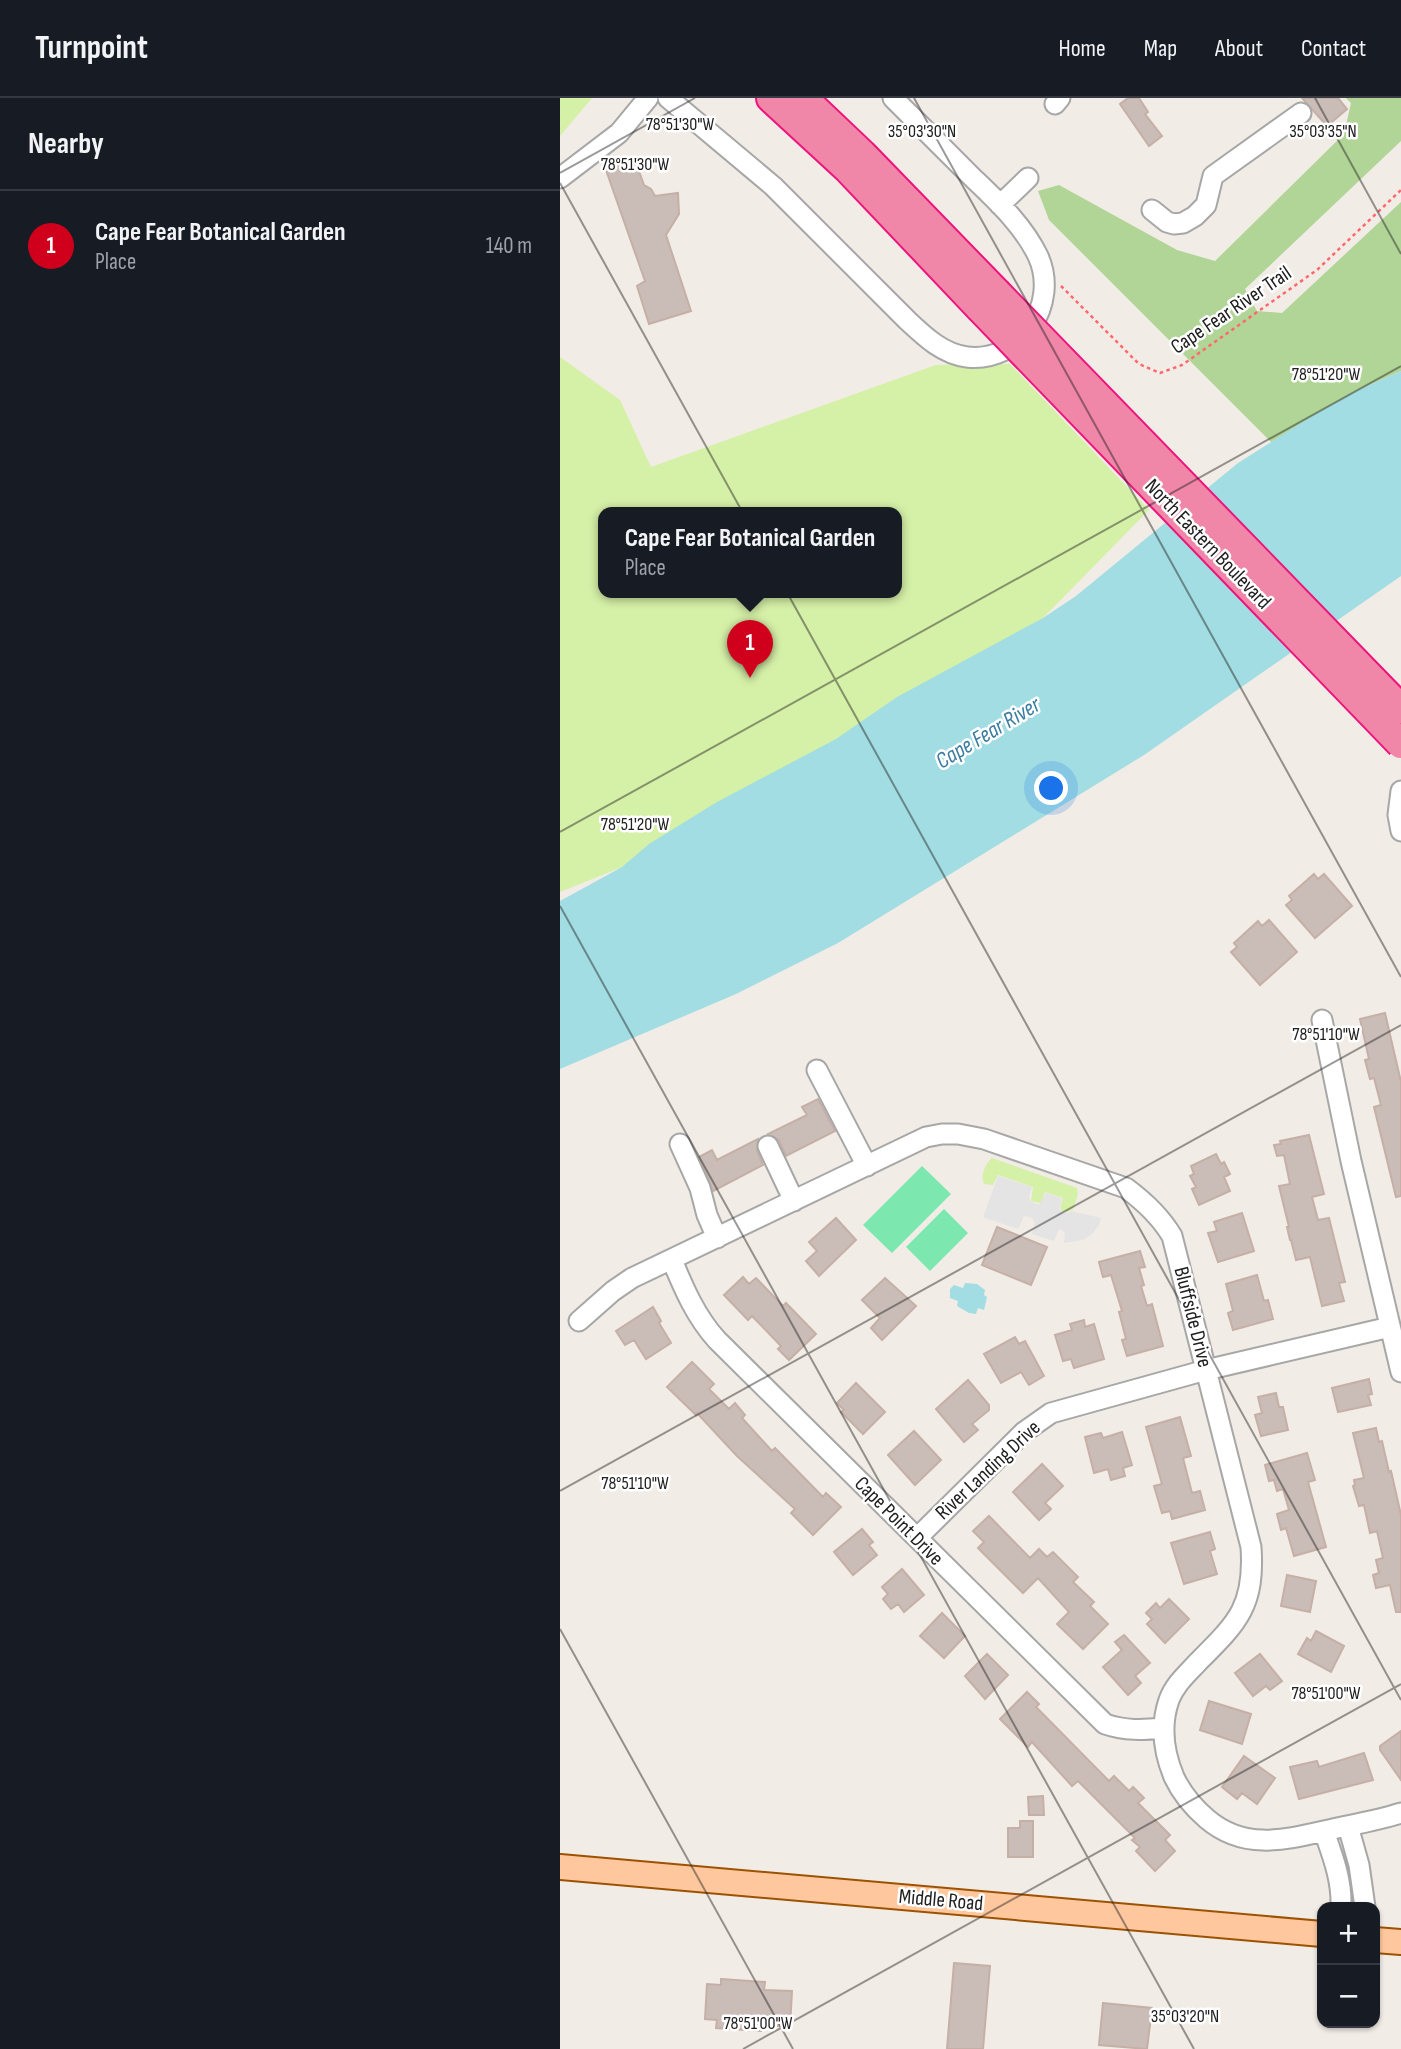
<!DOCTYPE html>
<html lang="en">
<head>
<meta charset="utf-8">
<style>
  body { margin:0; font-family:"Sofia Sans Condensed",sans-serif; background:#20242c; color:#f1f3f6 }
  .controls { position:absolute; right:21px; bottom:21px; display:grid; overflow:hidden; border-radius:14px; box-shadow:0 2px 5px #0004 }
  .controls button { width:63px; height:63px; display:grid; place-items:center; padding:0; border:0; border-bottom:2px solid #363941; background:#171b24; color:#f1f3f6; font:35px sans-serif }
  .you { position:absolute; left:492px; top:691px; width:24px; height:24px; margin:-18px; border:5px solid #fff; border-radius:50%; background:#1a73e8; box-shadow:0 0 0 10px #1a73e833 }
  .badge { display:grid; place-items:center; width:46px; height:46px; border-radius:50%; background:#d0001d; color:#fff; font-size:23px; font-weight:700 }
  .pin { position:absolute; translate:-50% -58px; filter:drop-shadow(0 2px 4px #0008) }
  .pin::after { content:''; position:absolute; top:37px; width:24px; height:21px; background:inherit; clip-path:polygon(0 0,100% 0,50% 100%) }
  .popup { position:absolute; left:38px; top:409px; width:304px; height:91px; box-sizing:border-box; display:grid; place-content:center; border-radius:14px; background:#171b24; filter:drop-shadow(0 2px 5px #0005); font-size:23px; white-space:nowrap; color:#9ea1a6 }
  .popup b { font-size:26px; color:#f1f3f6 }
  .popup::after { content:''; position:absolute; left:50%; top:100%; margin-left:-14px; border:14px solid transparent; border-top-color:#171b24 }
  .list { margin:0; padding:0; list-style:none }
  h2 { display:flex; justify-content:space-between; align-items:center; height:91px; margin:0; padding:0 28px; font-size:30px }
  h2 small { font-size:23px; font-weight:400; color:#9ea1a6 }
  .list li { display:grid; grid-template-columns:46px 1fr auto; gap:21px; align-items:center; box-sizing:border-box; height:112px; padding:0 28px; border-top:2px solid #363941 }
  .list b { display:block; font-size:26px; white-space:nowrap }
  .list p { margin:0; font-size:23px; white-space:nowrap; color:#9ea1a6 }
  .list em { font-size:23px; font-style:normal; color:#9ea1a6 }
  .map { position:relative; flex:none; width:841px; height:1951px; overflow:hidden }
  header { display:flex; align-items:center; gap:42px; box-sizing:border-box; height:98px; padding:0 35px; background:#171b24; border-bottom:2px solid #363941 }
  header strong { font-size:33px }
  nav { display:flex; gap:38px; margin-inline-start:auto; font-size:24px }
  main { display:flex }
  aside { flex:1; background:#171b24 }
  .map>svg:first-child { display:block }
  .grass { fill:#d5f0a7; fill-rule:evenodd }
  .forest { fill:#b1d596 }
  .pitch { fill:#7ce8af }
  .parking { fill:#e4e4e4 }
  .water { fill:#a2dde3 }
  .building { fill:#cabdb8; stroke:#c5afa6; stroke-width:2 }
  .lines { fill:none; stroke-linecap:round; stroke-linejoin:round }
  .minor-casing { stroke:#a7a7a7; stroke-width:23 }
  .major-casing { stroke:#9c5200; stroke-width:28 }
  .highway-casing { stroke:#ed157d; stroke-width:32 }
  .path { stroke:#ff696e; stroke-width:2.5; stroke-dasharray:3.5 3.5; stroke-linecap:butt }
  .minor { stroke:#fff; stroke-width:19 }
  .major { stroke:#ffc79d; stroke-width:24 }
  .highway { stroke:#f086a8; stroke-width:28 }
  .highway-bridge-casing { stroke:#ed157d; stroke-width:32; stroke-linecap:butt }
  .highway-bridge { stroke:#f086a8; stroke-width:28 }
  .ticks { fill:none; stroke:#202020; stroke-width:2; stroke-opacity:0.45 }
  .labels { text-anchor:middle; dominant-baseline:central; stroke-width:5; stroke-linejoin:round; paint-order:stroke }
  .street-label { font-size:21px; fill:#202020; stroke:#fff }
  .water-label { font-size:23px; font-style:italic; fill:#3b7ca1; stroke:#fff }
  .ticks-label { font-size:18px; text-anchor:middle; fill:#202020; stroke:#fff; stroke-width:5; stroke-linejoin:round; paint-order:stroke }
</style>
</head>
<body>
<header>
<strong>Turnpoint</strong>
<nav><a>Home</a><a>Map</a><a>About</a><a>Contact</a></nav>
</header>
<main>
<aside>
<h2>Nearby<small></small></h2>
<ul class="list">
<li><span class="badge">1</span><div><b>Cape Fear Botanical Garden</b><p>Place</p></div><em>140 m</em></li>
</ul>
</aside>
<div class="map">
<svg width="841" height="1951" viewBox="0 0 841 1951">
  <rect width="100%" height="100%" fill="#f1ece5"/>
  <path class="grass" d="M0,0H32L0,38Z
    M0,259L60,302L91,369L376,267L450,266L589,412L483,520L62,769L0,794ZM43,414H337V494H43Z
    M432,1060L517,1090L518,1096L513,1111L507,1114L502,1113L500,1109L503,1100L485,1094L481,1105L471,1103L473,1089L438,1077L433,1087L424,1086C420,1078 425,1066 432,1060Z"/>
  <path class="forest" d="M786,0H841V43L685,191L697,213L722,215L841,104V273L798,292L711,344L489,122L478,93L499,87L617,152L655,163L784,36L791,5Z"/>
  <path class="pitch" d="M362,1068L391,1096L332,1155L303,1127Z
    M384,1111L408,1135L370,1173L346,1149Z"/>
  <path class="parking" d="M438,1078L472,1089L469,1099L470,1103L479,1107L486,1095L502,1100L499,1110L502,1114L508,1115L511,1113L541,1120L539,1127L532,1136L523,1142L504,1145L505,1135L502,1132L499,1131L494,1143L472,1136L475,1125L472,1120L464,1118L458,1131L423,1119Z"/>
  <path class="water" d="M841,273V478L584,657L278,845L176,896L0,971V803L62,769L89,746L157,704L276,641L337,599L483,520L516,498L678,365L752,318L798,292Z
    M405,1185L417,1186L425,1192L424,1197L427,1199L424,1212L418,1210L416,1216L409,1215L397,1208L398,1203L390,1200V1191L394,1187L403,1190Z"/>
  <path class="building" d="M568,0H579L588,14L585,16L602,38L589,48L560,6Z
    M742,0H778L787,11L767,28Z
    M75,62L84,87L91,91L95,98L118,95L119,116L106,137L131,213L89,226L77,188L85,183L46,72Z
    M754,776L758,781L764,776L792,808L755,840L726,807L732,802L729,798Z
    M709,822L737,854L700,887L671,854L677,849L674,845L698,823L702,828Z
    M825,915L841,984V1098L836,1099L814,1009L821,1007L814,980L810,981L805,962L809,961L800,921Z
    M258,1001L275,1033L226,1058L219,1042L208,1036L247,1017L242,1009Z
    M749,1037L764,1096L752,1099L758,1122L769,1120L785,1184L779,1185L784,1203L762,1208L750,1159L736,1162L731,1142H730L727,1129H729L719,1088L730,1086L724,1057L717,1058L714,1047L721,1046L720,1043Z
    M198,1041L197,1053L203,1067L153,1093L139,1059L152,1052L157,1062Z
    M656,1056L661,1066L664,1064L670,1076L664,1079L670,1093L639,1107L632,1091L636,1089L630,1078L634,1076L631,1068Z
    M682,1115L694,1153L658,1164L648,1135L657,1133L654,1124Z
    M276,1120L296,1142L259,1178L246,1163L257,1153L249,1144Z
    M437,1129L487,1149L471,1187L422,1167Z
    M580,1153L585,1169L579,1170L584,1187L581,1188L587,1208L592,1206L603,1248L567,1258L562,1242L566,1241L559,1214L562,1213L551,1177L543,1179L539,1164Z
    M697,1177L704,1203L708,1202L713,1221L673,1232L668,1215L673,1213L666,1186Z
    M183,1179L189,1186L196,1180L223,1208L226,1205L256,1236L229,1262L218,1251L221,1248L192,1218L188,1222L164,1197Z
    M325,1180L356,1208L322,1242L311,1230L320,1220L302,1202Z
    M93,1209L101,1223L99,1225L111,1245L86,1261L74,1242L65,1247L56,1233Z
    M524,1222L525,1229L534,1226L544,1261L514,1270L511,1261L503,1263L495,1237L512,1232L510,1226Z
    M455,1239L459,1246L465,1243L484,1278L469,1287L461,1274L441,1285L424,1256Z
    M132,1264L154,1286L149,1291L169,1311L175,1305L185,1317L182,1320L212,1353L215,1350L263,1399L266,1395L281,1409L253,1437L231,1415L235,1411L177,1358L137,1315L136,1317L107,1289Z
    M809,1281L812,1296L808,1297L811,1307L778,1314L772,1290Z
    M408,1282L429,1307V1312L412,1326L418,1332L404,1344L376,1311Z
    M296,1285L325,1314L303,1336L281,1314L284,1312L277,1305Z
    M716,1295L719,1309H723L728,1332L701,1338L695,1317L702,1315L698,1299Z
    M620,1319L631,1358L623,1360L632,1395L640,1393L645,1412L612,1421L610,1413L602,1415L594,1388L602,1386L586,1329Z
    M816,1330L819,1344L822,1343L829,1374L831,1373L841,1417V1514H836L830,1487L816,1490L813,1477L819,1475L816,1462L823,1460L817,1433L810,1435L804,1407L799,1408L793,1388L795,1387L794,1382L804,1380L793,1335Z
    M354,1333L381,1362L355,1387L328,1357Z
    M562,1334L572,1367L563,1370L565,1378L551,1382L548,1371L534,1375L525,1339L541,1335L543,1340Z
    M747,1355L755,1382L748,1384L766,1449L734,1458L726,1430L721,1432L717,1416L729,1412L723,1391L717,1393L714,1382L709,1383L705,1367Z
    M482,1366L503,1388L485,1405L491,1411L479,1422L453,1394Z
    M429,1418L470,1460L479,1451L487,1459L493,1454L518,1479L513,1484L534,1504L530,1508L548,1526L523,1551L497,1526L509,1514L478,1480L463,1495L418,1450L424,1444L413,1433Z
    M302,1431L313,1444L309,1447L317,1457L293,1477L274,1454Z
    M650,1434L655,1451L650,1453L657,1476L624,1486L611,1445Z
    M342,1471L364,1497L344,1514L338,1506L331,1511L323,1501L328,1496L322,1489Z
    M727,1477L756,1483L750,1514L721,1508Z
    M609,1501L629,1521L605,1545L587,1526L592,1521L586,1515L596,1505L600,1510Z
    M382,1515L405,1538L384,1560L360,1538Z
    M756,1533L784,1548L771,1574L738,1556L747,1540L751,1543Z
    M564,1537L590,1565L575,1578L581,1585L568,1597L543,1569L562,1552L555,1544Z
    M427,1556L448,1577L425,1601L405,1578Z
    M700,1556L722,1583L710,1592L706,1588L693,1598L675,1575Z
    M467,1594L479,1606L476,1609L549,1683L554,1678L569,1693L573,1689L584,1700L578,1705L610,1737L605,1742L615,1753L595,1773L576,1753L580,1749L572,1742L575,1740L518,1683L512,1688L472,1644L468,1649L440,1621Z
    M649,1603L691,1616L682,1646L640,1632Z
    M841,1633V1682L820,1652V1648Z
    M804,1655L813,1682L739,1701L730,1669L757,1663L759,1669Z
    M684,1658L715,1680L697,1706L682,1695L677,1701L662,1689Z
    M483,1698L484,1717H469L468,1699Z
    M460,1723H473V1759H448V1730H460Z
    M394,1865L430,1868L423,1951H387Z
    M161,1881L205,1884L204,1892L232,1893L230,1929L201,1927V1933L156,1930L157,1922L145,1921L147,1886L161,1887Z
    M543,1905L592,1910L587,1951L539,1947Z"/>
  <g class="lines">
    <g class="minor-casing">
      <path id="minor" d="M108,0L213,88L348,223C365,239 383,256 407,259C461,265 500,206 478,158C463,127 437,103 413,80C386,53 360,27 333,0
        M495,6L500,0
        M0,80L59,35L88,0
        M440,107L468,80
        M592,112L607,124L614,126L623,125L635,118L646,107L653,78L741,15
        M841,693L838,717L841,733
        M762,922L791,1063L841,1274
        M257,972L307,1068
        M120,1046L140,1090L147,1117L157,1140
        M208,1048L234,1103
        M112,1162C124,1191 136,1219 157,1242L545,1626C565,1633 583,1632 604,1630
        M19,1223L53,1193L72,1180L366,1039L382,1036H398L424,1041L566,1090C585,1104 600,1118 612,1138L691,1449C695,1508 678,1524 638,1564C627,1576 615,1586 609,1602C600,1628 604,1655 614,1679C622,1696 633,1709 647,1721C686,1754 728,1741 773,1731C796,1726 819,1722 841,1715
        M357,1440L464,1334L491,1315L646,1272L830,1229
        M788,1728L799,1767L805,1809
        M764,1733C773,1759 782,1782 781,1809"/>
    </g>
    <g class="major-casing">
      <path id="major" d="M0,1769L762,1836
        M815,1842L841,1844"/>
    </g>
    <g class="highway-casing">
      <path id="highway" d="M211,0L288,71L420,210
        M243,0L302,56L436,194"/>
    </g>
    <path class="path" d="M501,188L579,266L600,275L622,267L757,172L841,92"/>
    <use href="#minor" class="minor"/>
    <use href="#major" class="major"/>
    <use href="#highway" class="highway"/>
    <g class="highway-bridge-casing">
      <path id="highway-bridge" d="M436,194L841,611
        M420,210L841,646"/>
    </g>
    <use href="#highway-bridge" class="highway-bridge"/>
  </g>
  <path class="ticks" d="M354,0L841,879M755,0L841,156M0,75L135,0M0,85L841,1602M0,734L841,268M0,808L634,1951M0,1393L841,927M0,1531L233,1951M183,1951L841,1586"/>
  <g class="labels">
    <g class="street-label">
      <text transform="translate(671 212) rotate(-34)">Cape Fear River Trail</text>
      <text transform="translate(648 446) rotate(46)">North Eastern Boulevard</text>
      <text transform="translate(633 1219) rotate(76)">Bluffside Drive</text>
      <text transform="translate(428 1372) rotate(-43)">River Landing Drive</text>
      <text transform="translate(339 1423) rotate(45)">Cape Point Drive</text>
      <text transform="translate(381 1802) rotate(5)">Middle Road</text>
    </g>
    <g class="water-label">
      <text transform="translate(428 635) rotate(-31)">Cape Fear River</text>
    </g>
  </g>
  <g class="ticks-label">
    <text x="120" y="32">78°51'30"W</text>
    <text x="362" y="39">35°03'30"N</text>
    <text x="763" y="39">35°03'35"N</text>
    <text x="75" y="72">78°51'30"W</text>
    <text x="766" y="282">78°51'20"W</text>
    <text x="75" y="732">78°51'20"W</text>
    <text x="766" y="942">78°51'10"W</text>
    <text x="75" y="1391">78°51'10"W</text>
    <text x="766" y="1601">78°51'00"W</text>
    <text x="625" y="1924">35°03'20"N</text>
    <text x="198" y="1931">78°51'00"W</text>
  </g>
</svg>
<div class="controls">
<button>+</button>
<button>−</button>
</div>
<div class="you"></div>
<div class="pin badge" style="left:190px;top:580px">1</div>
<div class="popup"><b>Cape Fear Botanical Garden</b>Place</div>
</div>
</main>
</body>
</html>
